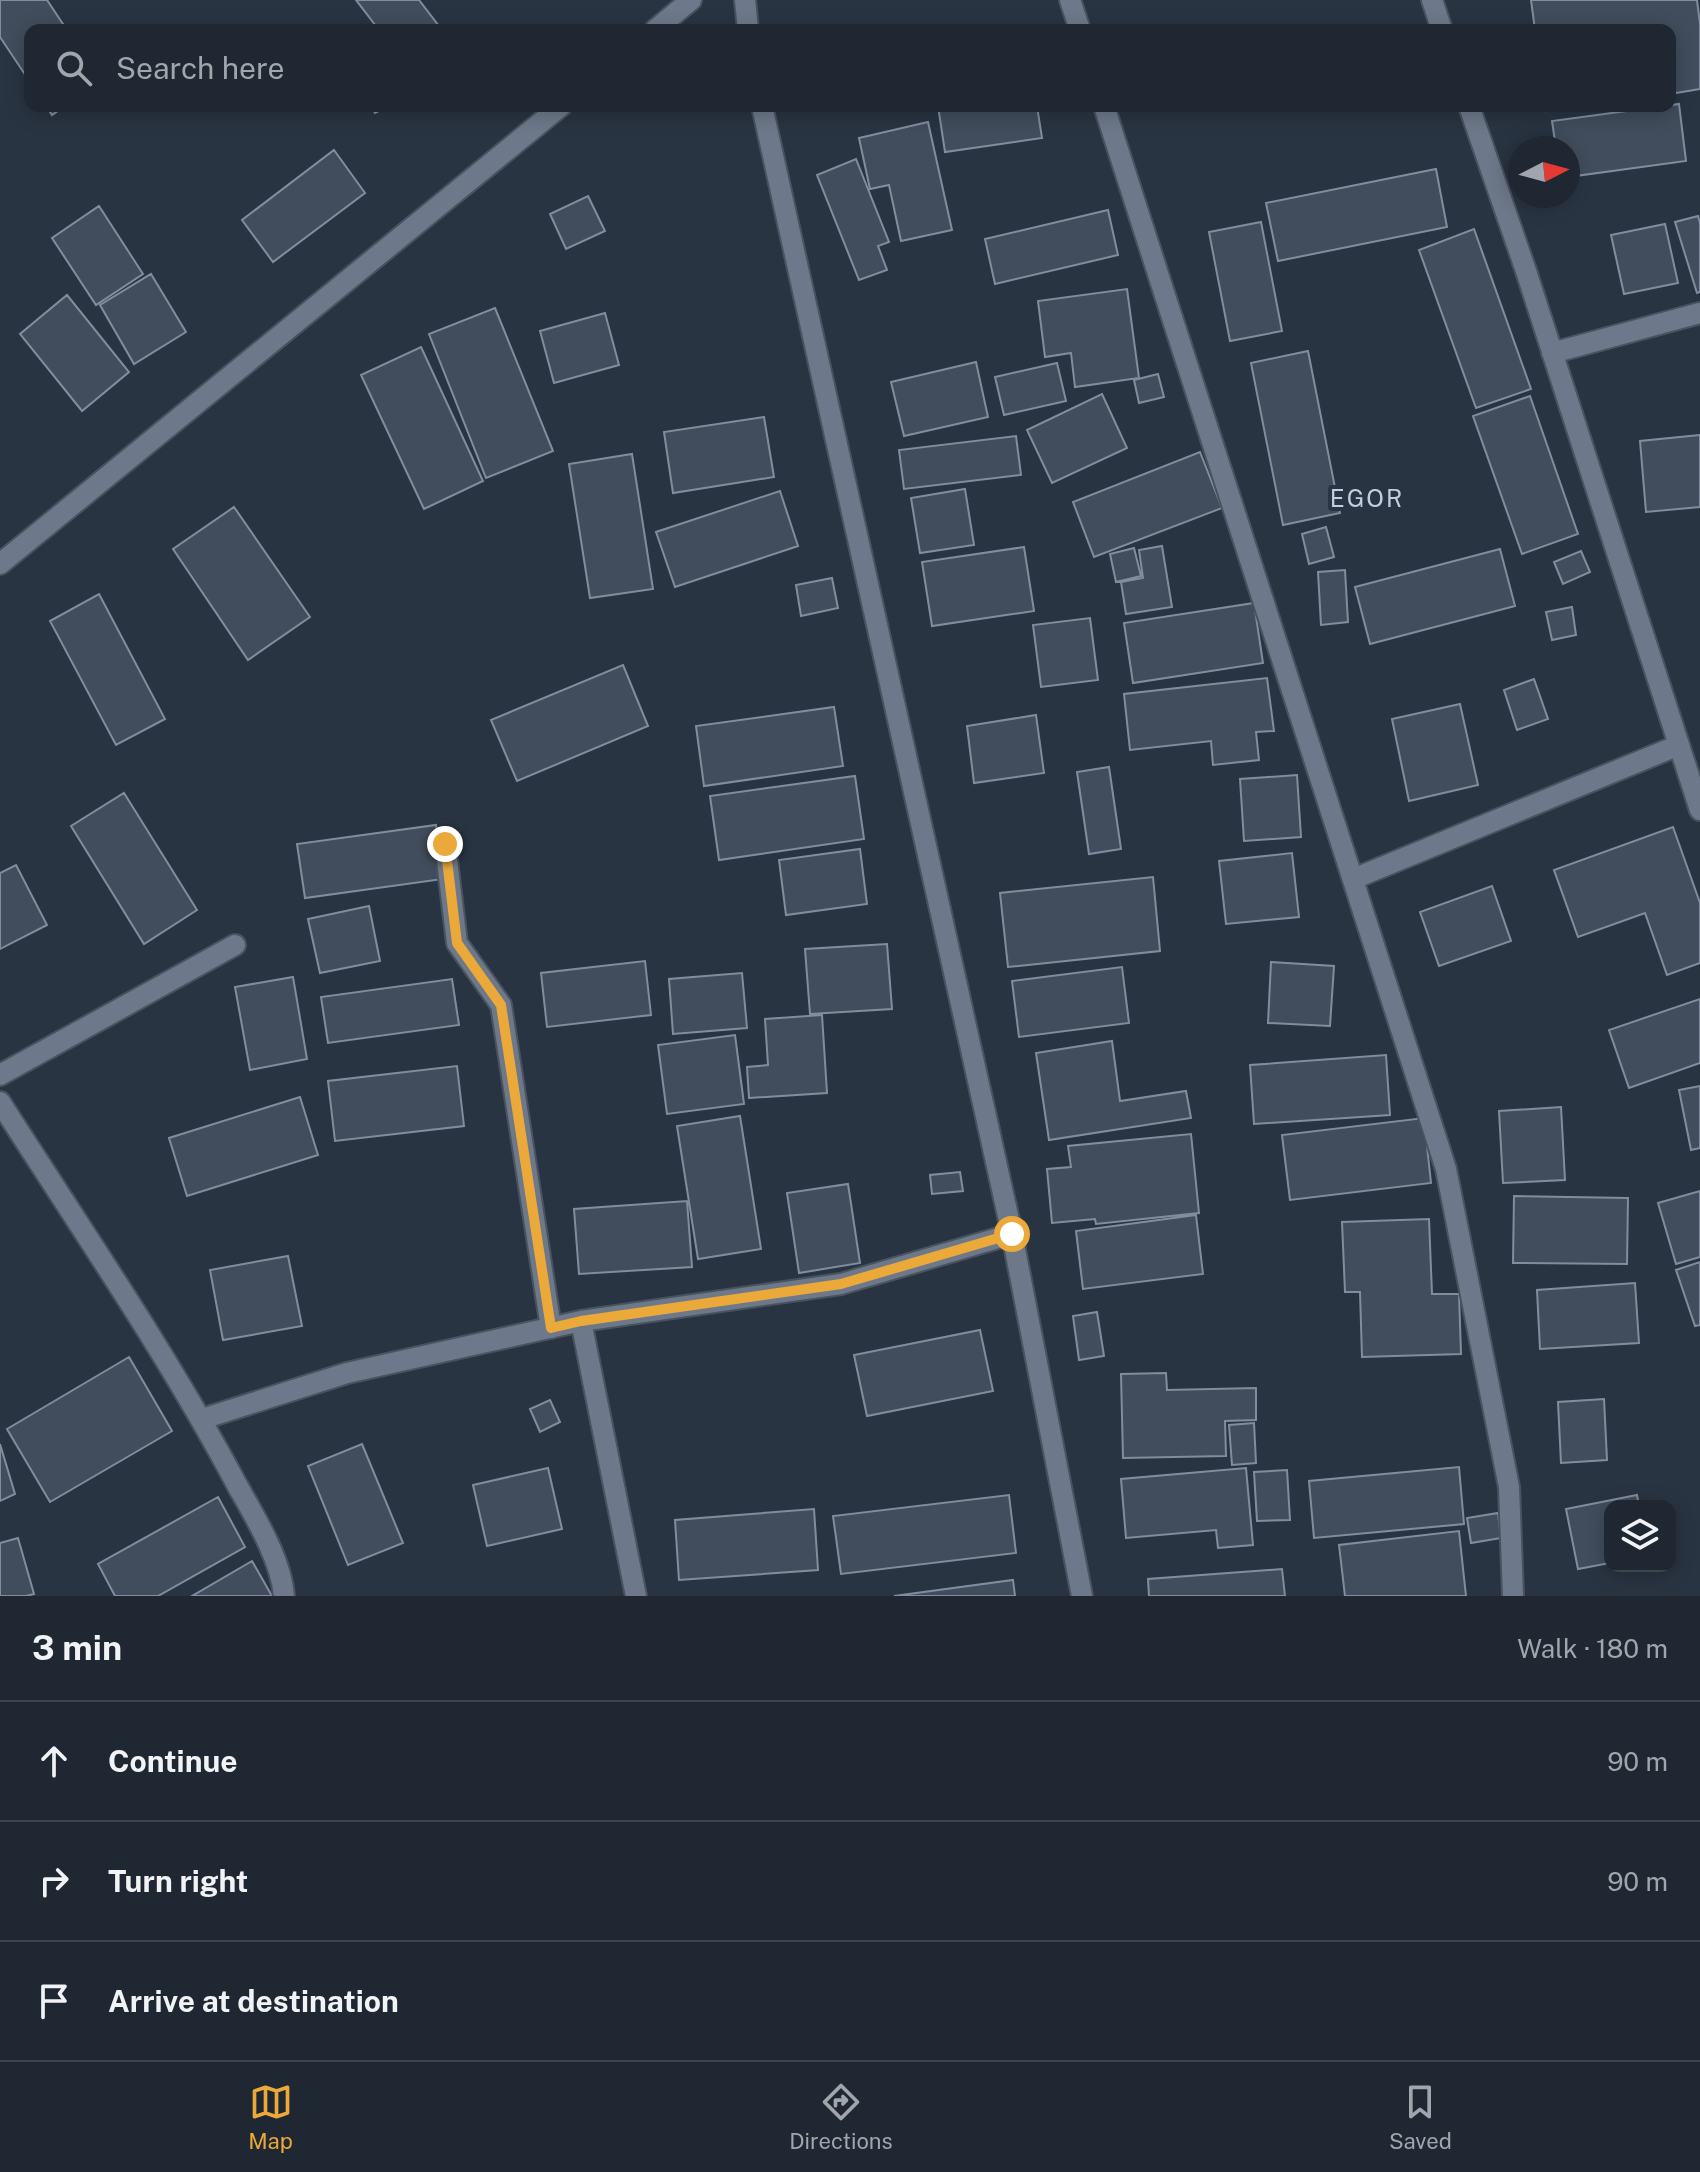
<!DOCTYPE html>
<html lang="en">
<head>
<meta charset="utf-8">
<style>
  body { margin:0; font-family:"Public Sans",sans-serif; background:#2c333e; color:#f1f3f6 }
  .controls { position:absolute; right:24px; bottom:24px; display:grid; overflow:hidden; border-radius:16px; box-shadow:0 4px 20px #0003 }
  .controls button { width:72px; height:72px; display:grid; place-items:center; padding:0; border:0; border-bottom:2px solid #3c444d; background:#1f2732; color:#f1f3f6; font:40px sans-serif }
  .compass { position:absolute; left:1508px; top:136px; width:72px; height:72px; border-radius:50%; background:#1f2732; box-shadow:0 4px 20px #0003; rotate:84deg }
  .stop { position:absolute; width:24px; height:24px; margin:-18px; border:6px solid #eba93a; border-radius:50%; background:#fff }
  .stop.end { background:#eba93a; border-color:#fff; box-shadow:0 2px 8px #0008 }
  .list { margin:0; padding:0; list-style:none }
  h2 { display:flex; justify-content:space-between; align-items:center; height:104px; margin:0; padding:0 32px; font-size:34px }
  h2 small { font-size:26px; font-weight:400; color:#a1a5ac }
  .list li { display:grid; grid-template-columns:52px 1fr auto; gap:24px; align-items:center; box-sizing:border-box; height:120px; padding:0 32px; border-top:2px solid #3c444d }
  .list b { display:block; font-size:30px; white-space:nowrap }
  .list em { font-size:26px; font-style:normal; color:#a1a5ac }
  .icon { flex:none; width:44px; height:44px; fill:none; stroke:currentColor; stroke-width:2; stroke-linecap:round; stroke-linejoin:round }
  .map { position:relative; flex:none; width:1700px; height:1596px; overflow:hidden }
  .search { position:absolute; background:#1f2732; box-shadow:0 4px 20px #0003; left:24px; right:24px; top:24px; height:88px; display:flex; align-items:center; gap:20px; box-sizing:border-box; padding:0 28px; border-radius:16px; color:#a1a5ac; font-size:30px }
  .sheet { height:464px; background:#1f2732 }
  nav { display:flex; justify-content:space-around; align-items:center; box-sizing:border-box; height:112px; border-top:2px solid #3c444d; background:#1f2732; font-size:22px; color:#a1a5ac }
  nav a { display:grid; justify-items:center; gap:4px }
  nav .on { color:#eba93a }
  .map>svg:first-child { display:block }
  .building { fill:#414d5c; stroke:#818d9f; stroke-width:2 }
  .lines { fill:none; stroke-linecap:round; stroke-linejoin:round }
  .street-casing { stroke:#49525f; stroke-width:24 }
  .street { stroke:#6d798a; stroke-width:20 }
  .route { stroke:#eba93a; stroke-width:10 }
  .labels { text-anchor:middle; dominant-baseline:central; stroke-width:8; stroke-linejoin:round; paint-order:stroke }
  .quarter-label { font-size:24px; letter-spacing:2px; fill:#c0cee1; stroke:#293442 }
</style>
</head>
<body>
<div class="map">
<svg width="1700" height="1596" viewBox="0 0 1700 1596">
  <rect width="100%" height="100%" fill="#293442"/>
  <path class="building" d="M0,0H47L67,30H30V82L0,37Z
    M356,0H419L442,30H379Z
    M1531,0H1697L1700,24V89L1670,94V30H1535Z
    M1679,104L1686,161L1568,177V148H1556L1552,121Z
    M46,106H65L52,115Z
    M371,106H389L375,113Z
    M938,106H1037L1042,138L945,152Z
    M1545,106H1580L1546,111Z
    M928,122L952,230L901,241L889,185L870,189L859,138Z
    M334,150L365,193L273,262L242,220Z
    M856,159L889,242L878,246L887,270L859,280L817,175Z
    M1436,169L1447,227L1278,261L1266,203Z
    M588,196L605,231L566,249L550,214Z
    M99,206L143,274L96,305L52,238Z
    M1108,210L1118,255L995,284L985,239Z
    M1698,216L1700,223V292L1697,293L1675,222Z
    M1261,222L1282,331L1230,341L1209,232Z
    M1665,224L1678,283L1624,294L1611,235Z
    M1474,229L1531,389L1476,408L1419,250Z
    M151,274L186,332L134,364L100,305Z
    M1127,289L1139,378L1075,387L1071,353L1045,357L1038,301Z
    M67,295L129,372L82,411L20,334Z
    M495,308L553,451L486,478L429,334Z
    M605,313L619,365L554,383L540,331Z
    M421,347L483,481L424,509L361,375Z
    M1308,351L1340,513L1283,525L1251,363Z
    M976,362L988,417L904,436L891,382Z
    M1057,363L1066,401L1004,415L995,377Z
    M1158,374L1164,397L1139,403L1134,380Z
    M1102,394L1127,448L1052,483L1027,430Z
    M1530,396L1578,534L1522,554L1473,416Z
    M764,417L774,477L673,493L664,432Z
    M1700,435V507L1646,512L1640,441Z
    M1016,436L1021,475L904,489L899,450Z
    M1200,452L1222,508L1094,557L1073,502Z
    M632,454L653,589L590,598L569,464Z
    M965,489L974,545L920,553L911,498Z
    M780,491L798,546L675,587L656,532Z
    M234,507L310,617L248,660L173,549Z
    M1326,527L1334,557L1309,564L1302,534Z
    M1162,546L1172,607L1126,614L1121,582L1143,578L1139,550Z
    M1024,547L1034,611L932,626L922,562Z
    M1134,548L1141,576L1116,582L1110,554Z
    M1500,549L1515,606L1370,644L1355,587Z
    M1581,551L1590,572L1563,584L1554,562Z
    M1345,570L1348,622L1321,625L1318,572Z
    M832,578L838,608L801,616L796,585Z
    M99,594L165,719L116,745L50,621Z
    M1254,603L1263,663L1133,683L1124,623Z
    M1572,607L1576,635L1552,640L1546,612Z
    M1090,618L1098,680L1041,687L1033,625Z
    M623,665L648,726L517,781L491,720Z
    M1267,678L1274,731L1256,732L1259,760L1213,765L1211,741L1130,750L1124,694Z
    M1534,679L1548,719L1517,730L1504,690Z
    M1460,704L1478,785L1409,801L1392,719Z
    M834,707L843,766L704,786L696,726Z
    M1036,715L1044,773L974,783L967,726Z
    M1109,767L1121,849L1089,854L1077,772Z
    M1297,775L1301,837L1244,841L1240,779Z
    M855,776L864,839L719,860L710,796Z
    M124,793L197,910L144,944L71,826Z
    M436,825L443,879L305,898L297,844Z
    M1673,827L1700,903V963L1667,975L1645,913L1578,937L1554,870Z
    M860,849L867,904L786,915L779,860Z
    M1292,853L1299,917L1226,924L1219,861Z
    M16,865L47,925L0,949V873Z
    M1153,877L1160,951L1008,967L1000,893Z
    M1492,886L1511,941L1439,966L1420,912Z
    M369,906L380,961L320,973L308,919Z
    M887,944L892,1009L810,1014L805,949Z
    M645,961L651,1015L547,1027L541,973Z
    M1271,962L1334,966L1330,1026L1268,1023Z
    M1122,967L1129,1023L1019,1037L1012,981Z
    M742,973L747,1028L673,1034L669,979Z
    M293,977L307,1059L250,1070L235,987Z
    M452,979L459,1025L328,1043L321,997Z
    M1700,999V1063L1629,1088L1609,1030Z
    M822,1015L827,1093L749,1098L747,1067L768,1065L765,1019Z
    M735,1035L744,1104L667,1114L658,1045Z
    M1112,1041L1120,1101L1186,1091L1191,1118L1049,1140L1036,1053Z
    M1386,1055L1390,1115L1254,1124L1250,1065Z
    M457,1066L464,1126L335,1141L328,1081Z
    M1700,1086V1148L1691,1150L1679,1090Z
    M300,1097L318,1155L187,1196L169,1138Z
    M1561,1107L1565,1180L1503,1183L1499,1111Z
    M740,1116L761,1249L698,1259L677,1126Z
    M1424,1118L1431,1183L1290,1200L1282,1135Z
    M1191,1134L1199,1213L1096,1224L1095,1219L1052,1223L1047,1169L1071,1167L1068,1146Z
    M960,1172L963,1191L932,1194L930,1175Z
    M848,1184L860,1263L799,1273L787,1193Z
    M1700,1191V1257L1676,1264L1658,1203Z
    M1514,1196L1628,1198L1627,1264L1513,1263Z
    M687,1201L692,1267L579,1274L574,1209Z
    M1196,1215L1203,1274L1083,1289L1076,1231Z
    M1429,1219L1432,1294H1459L1461,1354L1362,1357L1360,1292H1345L1342,1222Z
    M288,1256L302,1326L223,1340L210,1270Z
    M1700,1262V1325L1695,1326L1676,1270Z
    M1635,1283L1639,1343L1540,1349L1537,1290Z
    M1097,1312L1104,1356L1079,1360L1073,1316Z
    M980,1330L993,1391L867,1416L854,1355Z
    M129,1357L172,1431L50,1502L7,1429Z
    M1166,1373L1167,1390L1256,1388V1420L1225,1421L1226,1456L1123,1458L1121,1374Z
    M1604,1399L1607,1460L1561,1463L1558,1402Z
    M550,1400L560,1422L540,1432L530,1409Z
    M1254,1423L1256,1463L1232,1465L1229,1425Z
    M0,1444L15,1494L0,1501Z
    M362,1444L403,1543L348,1565L308,1466Z
    M1459,1467L1464,1524L1314,1538L1309,1481Z
    M548,1468L562,1529L487,1546L473,1485Z
    M1246,1468L1253,1545L1218,1548L1216,1530L1126,1538L1121,1479Z
    M1287,1470L1290,1520L1257,1521L1254,1472Z
    M1009,1495L1016,1553L841,1574L833,1516Z
    M1637,1495L1639,1506H1610V1563L1578,1569L1566,1509Z
    M218,1497L245,1547L158,1596H115L98,1564Z
    M814,1509L818,1570L679,1580L675,1520Z
    M1498,1513L1501,1538L1471,1543L1467,1518Z
    M1459,1531L1466,1596H1345L1339,1545Z
    M18,1538L34,1594L26,1596H0V1543Z
    M252,1561L272,1596H192Z
    M1282,1569L1285,1596H1149L1148,1579Z
    M1013,1580L1015,1596H894Z"/>
  <g class="lines">
    <g class="street-casing">
      <path id="street" d="M745,0L748,30
        M1070,0L1080,30
        M1432,0L1442,30
        M655,30L691,0
        M762,106L1012,1234L1082,1596
        M1104,106L1446,1169L1509,1487L1513,1596
        M1469,106L1526,271L1700,810
        M1552,353L1700,313
        M0,564L561,106
        M445,844L457,943L501,1005L551,1328
        M1353,879L1679,745
        M0,1075L235,945
        M0,1102C81,1229 167,1353 237,1485C255,1517 281,1559 284,1596
        M581,1321L636,1596
        M202,1419L347,1373L581,1321L841,1284L1012,1234"/>
    </g>
    <use href="#street" class="street"/>
  </g>
  <g class="lines">
    <path class="route" d="M445,844L457,943L501,1005L551,1328L581,1321L841,1284L1012,1234"/>
  </g>
  <g class="labels">
    <g class="quarter-label">
      <text x="1367" y="498">EGOR</text>
    </g>
  </g>
</svg>
<div class="controls">
<button><svg class="icon" aria-label="layers" viewBox="0 0 24 24"><path d="M12 4l9 5-9 5-9-5zM3 14l9 5 9-5"/></svg></button>
</div>
<svg class="compass" viewBox="-18 -18 36 36"><path d="M0-13l5 13h-10z" fill="#e53935"/><path d="M0 13l5-13h-10z" fill="#a1a5ac"/></svg>
<div class="stop" style="left:1012px;top:1234px"></div>
<div class="stop end" style="left:445px;top:844px"></div>
<div class="search"><svg class="icon" aria-label="search" viewBox="0 0 24 24"><circle cx="10" cy="10" r="6"/><path d="M15 15l6 6"/></svg>Search here</div>
</div>
<section class="sheet">
<h2>3 min<small>Walk · 180 m</small></h2>
<ul class="list">
<li><svg class="icon" aria-label="ahead" viewBox="0 0 24 24"><path d="M12 20V5M6 11l6-6 6 6"/></svg><div><b>Continue</b></div><em>90 m</em></li>
<li><svg class="icon" aria-label="right" viewBox="0 0 24 24"><path d="M7 20v-9h11M14 6l5 5-5 5"/></svg><div><b>Turn right</b></div><em>90 m</em></li>
<li><svg class="icon" aria-label="arrive" viewBox="0 0 24 24"><path d="M6 21V4h12l-3 4 3 4H6"/></svg><div><b>Arrive at destination</b></div></li>
</ul>
</section>
<nav>
<a class="on"><svg class="icon" aria-label="map" viewBox="0 0 24 24"><path d="M3 6l6-2 6 2 6-2v14l-6 2-6-2-6 2zM9 4v14M15 6v14"/></svg>Map</a>
<a><svg class="icon" aria-label="directions" viewBox="0 0 24 24"><path d="M12 3l9 9-9 9-9-9zM9 14v-3h6M13 9l2 2-2 2"/></svg>Directions</a>
<a><svg class="icon" aria-label="saved" viewBox="0 0 24 24"><path d="M7 4h10v16l-5-4-5 4z"/></svg>Saved</a>
</nav>
</body>
</html>
